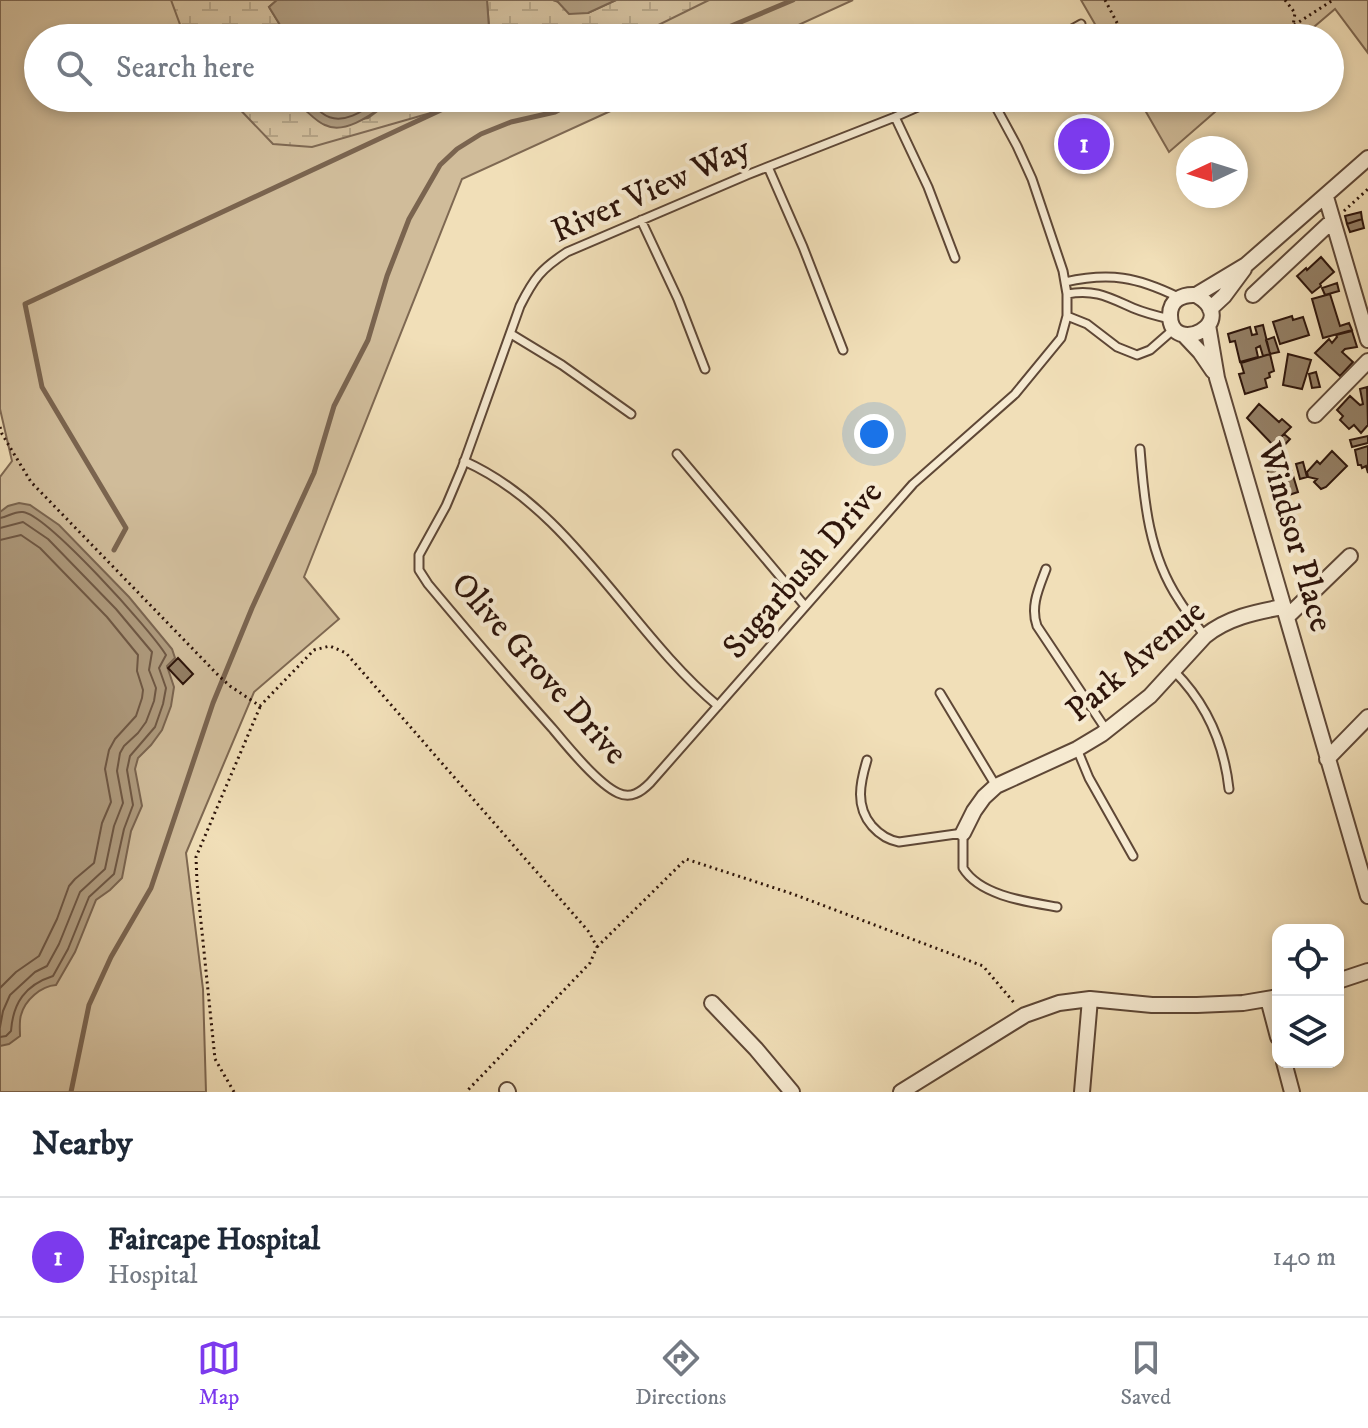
<!DOCTYPE html>
<html lang="en">
<head>
<meta charset="utf-8">
<style>
  body { margin:0; font-family:"IM FELL DW Pica",serif; background:#f6f6f7; color:#1f2937 }
  .controls { position:absolute; right:24px; bottom:24px; display:grid; overflow:hidden; border-radius:16px; box-shadow:0 4px 12px #0003 }
  .controls button { width:72px; height:72px; display:grid; place-items:center; padding:0; border:0; border-bottom:2px solid #e0e1e3; background:#fff; color:#1f2937; font:40px sans-serif }
  .compass { position:absolute; left:1176px; top:136px; width:72px; height:72px; border-radius:50%; background:#fff; box-shadow:0 4px 12px #0003; rotate:266deg }
  .you { position:absolute; left:874px; top:434px; width:28px; height:28px; margin:-20px; border:6px solid #fff; border-radius:50%; background:#1a73e8; box-shadow:0 0 0 12px #1a73e833 }
  .badge { display:grid; place-items:center; width:52px; height:52px; border-radius:50%; background:#7c3aed; color:#fff; font-size:26px; font-weight:700 }
  .pin { position:absolute; translate:-50% -50%; border:4px solid #fff; box-shadow:0 2px 8px #0006 }
  .list { margin:0; padding:0; list-style:none }
  h2 { display:flex; justify-content:space-between; align-items:center; height:104px; margin:0; padding:0 32px; font-size:34px }
  h2 small { font-size:26px; font-weight:400; color:#747a83 }
  .list li { display:grid; grid-template-columns:52px 1fr auto; gap:24px; align-items:center; box-sizing:border-box; height:120px; padding:0 32px; border-top:2px solid #e0e1e3 }
  .list b { display:block; font-size:30px; white-space:nowrap }
  .list p { margin:0; font-size:26px; white-space:nowrap; color:#747a83 }
  .list em { font-size:26px; font-style:normal; color:#747a83 }
  .icon { flex:none; width:44px; height:44px; fill:none; stroke:currentColor; stroke-width:2; stroke-linecap:round; stroke-linejoin:round }
  .map { position:relative; flex:none; width:1368px; height:1092px; overflow:hidden }
  .search { position:absolute; background:#fff; box-shadow:0 4px 12px #0003; left:24px; right:24px; top:24px; height:88px; display:flex; align-items:center; gap:20px; box-sizing:border-box; padding:0 28px; border-radius:44px; color:#747a83; font-size:30px }
  .sheet { height:224px; background:#fff }
  nav { display:flex; justify-content:space-around; align-items:center; box-sizing:border-box; height:112px; border-top:2px solid #e0e1e3; background:#fff; font-size:22px; color:#747a83 }
  nav a { display:grid; justify-items:center; gap:4px }
  nav .on { color:#7c3aed }
  .map>svg:first-child { display:block }
  .grass { fill:#d0bc9a; stroke:#7e6852; stroke-width:2 }
  .wetland { fill:url(#wetland-marsh); stroke:#7e6852; stroke-width:2 }
  .water { fill:#ae9a7d; stroke:#7a644f; stroke-width:2 }
  .lines { fill:none; stroke-linecap:round; stroke-linejoin:round }
  .shore { stroke:#6e5744; stroke-width:2 }
  .stream { stroke:#7a644f; stroke-width:5 }
  .building { fill:#937e64; stroke:#2d140a; stroke-width:2 }
  .lane-casing { stroke:#5e4736; stroke-width:11 }
  .street-casing { stroke:#5e4736; stroke-width:18 }
  .path { stroke:#2d140a; stroke-width:3; stroke-dasharray:2 4; stroke-linecap:butt }
  .lane { stroke:#f6ead1; stroke-width:7 }
  .street { stroke:#f6ead1; stroke-width:14 }
  .labels { text-anchor:middle; dominant-baseline:central; stroke-width:8; stroke-linejoin:round; paint-order:stroke }
  .street-label { font-size:34px; fill:#2d140a; stroke:#f6ead1 }
</style>
</head>
<body>
<div class="map">
<svg width="1368" height="1092" viewBox="0 0 1368 1092">
  <defs>
    <pattern id="wetland-marsh" width="20" height="14" patternUnits="userSpaceOnUse" patternTransform="scale(2)"><rect width="20" height="14" fill="#d0bc9a"/><path d="M1 5h8M5 5V1M11 12h8M15 12V8" fill="none" stroke="#b3a183"/></pattern>
  </defs>
  <rect width="100%" height="100%" fill="#f1dfb8"/>
  <filter id="stains"><feTurbulence type="fractalNoise" baseFrequency=".0025" numOctaves="4"/><feColorMatrix values="0 0 0 0 .2 0 0 0 0 .09 0 0 0 0 .02 0 0 0 .5 -.17"/></filter>
  <radialGradient id="worn" r=".72"><stop offset=".6" stop-color="#630" stop-opacity="0"/><stop offset="1" stop-color="#630" stop-opacity=".3"/></radialGradient>
  <path class="grass" d="M0,0H853L770,38H38V98H639L462,179L304,577L339,619L254,692L186,853L203,989L206,1092H0V477L12,461L0,409Z
    M1081,0H1368V53L1335,9L1301,38H1103Z
    M1138,98H1231L1169,152Z"/>
  <path class="wetland" d="M171,0H277L269,7L288,38H185Z
    M487,0H553L588,13L616,0H709L632,38H487L489,28Z
    M229,98H302L304,109L325,125L368,118L395,98H483L312,147L273,144Z"/>
  <path class="water" d="M277,0H487L489,28L487,38H288L269,7Z
    M553,0H616L588,13L569,14L557,1Z
    M302,98H395C377,110 347,136 325,125C317,122 310,114 304,109Z
    M19,503L30,505L59,525L129,597L172,649L175,658L167,666L174,687L171,706L162,730L151,745L138,758L135,769L142,806L131,831L122,878L110,890L96,900L75,952L56,985C41,986 25,1000 21,1015C19,1021 20,1029 20,1036L9,1044L0,1046V512L8,506Z"/>
  <g class="lines">
    <path class="shore" d="M310,98C312,106 316,108 322,113C341,128 365,110 381,98
      M0,518C8,517 14,511 23,512C47,515 151,630 166,655L159,668L166,688L163,704L155,727L130,756L127,770L133,805L124,829L114,874L89,897L68,949L53,976C25,985 13,1003 11,1031L6,1036L0,1037
      M0,528L23,522L48,539L116,609L152,652L149,670L156,688L154,701L146,722L138,733L124,746L120,753L117,771L123,803L114,826L105,869L80,892L59,944L47,966L35,972L10,995L3,1011L0,1027
      M0,540L21,535L40,548L107,617L138,655L137,671L143,690L142,698L136,716L115,739L109,750L105,769L111,802L102,823L94,863L75,879L69,886L57,919L39,956L16,972L0,988"/>
    <path class="stream" d="M707,38L724,29L793,0
      M114,550L126,528L42,387L25,304L443,109
      M71,1092L89,1005L111,957L151,888L213,703L252,608L314,473L334,406L368,340L387,276L409,219L440,165L457,149L481,134L511,122L555,112L582,98"/>
  </g>
  <path class="building" d="M1361,212L1362,219L1347,224L1345,216Z
    M1362,219L1364,228L1350,232L1347,224Z
    M1321,257L1334,272L1320,284L1321,286L1312,293L1297,276L1306,268L1307,270Z
    M1337,283L1339,291L1325,295L1322,288Z
    M1330,294L1340,326L1349,323L1352,330L1323,338L1312,299Z
    M1292,316L1293,320L1303,317L1309,335L1280,344L1273,322Z
    M1263,325L1270,354L1263,356L1260,346L1256,348L1258,357L1240,362L1235,341L1230,342L1228,334L1250,327L1252,335L1257,334L1255,327Z
    M1352,331L1357,347L1345,349L1342,352L1353,362L1340,376L1315,353L1329,339L1332,343L1337,337L1336,335Z
    M1274,337L1279,352L1270,354L1266,340Z
    M1270,354L1274,371L1269,373L1270,377L1265,379L1267,387L1245,394L1239,374L1244,373L1241,363Z
    M1288,354L1311,360L1302,389L1283,385Z
    M1316,372L1320,387L1312,388L1309,374Z
    M1367,387L1368,425L1361,433L1354,425L1349,429L1340,420L1343,416L1337,410L1350,396L1360,405L1363,404L1360,389Z
    M1259,404L1279,422L1282,419L1291,427L1273,445L1247,418Z
    M1284,434L1290,439L1279,451L1273,445Z
    M1368,436V443L1352,447L1350,440Z
    M1368,446V473L1366,466L1362,468L1361,465H1358L1355,450Z
    M1332,451L1347,466L1326,487L1321,489L1314,482L1317,479L1308,477L1307,472L1317,461L1320,464Z
    M1289,462L1298,492L1280,498L1277,489L1270,491L1267,478L1269,477L1267,468Z
    M1303,462L1307,477L1300,479L1296,464Z
    M178,658L193,674L183,684L168,668Z"/>
  <g class="lines">
    <g class="lane-casing">
      <path id="lane" d="M1056,38L1081,24
        M938,98L895,117L747,175L567,252C541,269 534,278 520,306L462,468L446,506L419,555V570L428,584C469,633 510,681 552,728C567,746 598,784 618,793C631,799 641,792 650,783L913,484L1015,394L1061,338L1067,316V294L1063,271L1032,179L1017,146L991,98
        M895,117L928,187L955,258
        M768,167L803,247L843,350
        M641,220L678,299L705,369
        M1065,282C1110,272 1137,277 1178,297
        M1067,294C1095,289 1108,297 1133,308C1145,313 1157,316 1170,319
        M1067,316L1087,324L1117,347L1137,355L1150,350L1174,329
        M511,334L562,365L631,414
        M1140,449C1144,502 1149,555 1179,600C1187,613 1196,624 1205,636
        M677,454L805,606
        M464,461C572,509 630,633 718,706
        M1046,569C1039,588 1030,606 1037,626L1107,731
        M1174,671C1207,704 1224,744 1229,789
        M940,693L996,786
        M1077,749L1089,778L1133,856
        M867,760C860,783 855,806 872,826C880,835 888,840 899,842L963,833V868C980,896 1028,902 1057,907"/>
    </g>
    <g class="street-casing">
      <path id="street" d="M1326,197L1368,340
        M1196,295C1243,322 1170,358 1170,315C1170,300 1182,294 1196,295L1246,265L1368,158
        M1253,295L1332,221
        M1210,309L1224,296L1244,269
        M1208,325L1217,378L1368,896
        M1184,335L1200,352L1213,371
        M1315,415L1368,361
        M1287,617L1350,556
        M1327,759L1368,717
        M963,833L974,811L984,797L996,786L1077,749L1102,734L1150,696L1205,636C1227,618 1255,612 1283,607
        M1338,981L1368,971
        M1268,999L1278,1037
        M712,1003L756,1049L792,1092
        M1284,1062L1292,1092
        M507,1090L508,1092
        M901,1092L1025,1015L1059,1003L1090,999L1152,1005H1197L1243,1003L1278,997
        M1082,1092L1090,999"/>
    </g>
    <path class="path" d="M1105,0L1125,38
      M1285,0L1295,13L1293,26
      M1274,38L1333,0
      M1156,98L1160,105L1184,107L1195,98
      M1344,211L1368,189
      M0,427L2,434L31,482L219,676L230,686L260,706L314,650L330,646L346,653L589,932L597,947L590,963L466,1092
      M597,947L686,859L793,894L983,966L1016,1005
      M234,1092L215,1059L197,883L196,857L260,707"/>
    <use href="#lane" class="lane"/>
    <use href="#street" class="street"/>
  </g>
  <g class="labels">
    <g class="street-label">
      <text transform="translate(651 190) rotate(-24)">River View Way</text>
      <text transform="translate(1295 537) rotate(74)">Windsor Place</text>
      <text transform="translate(803 570) rotate(-49)">Sugarbush Drive</text>
      <text transform="translate(1136 661) rotate(-40)">Park Avenue</text>
      <text transform="translate(539 669) rotate(48)">Olive Grove Drive</text>
    </g>
  </g>
  <rect width="100%" height="100%" filter="url(#stains)"/>
  <rect width="100%" height="100%" fill="url(#worn)"/>
</svg>
<div class="controls">
<button><svg class="icon" aria-label="locate" viewBox="0 0 24 24"><circle cx="12" cy="12" r="6"/><path d="M12 2v4M12 18v4M2 12h4M18 12h4"/></svg></button>
<button><svg class="icon" aria-label="layers" viewBox="0 0 24 24"><path d="M12 4l9 5-9 5-9-5zM3 14l9 5 9-5"/></svg></button>
</div>
<svg class="compass" viewBox="-18 -18 36 36"><path d="M0-13l5 13h-10z" fill="#e53935"/><path d="M0 13l5-13h-10z" fill="#747a83"/></svg>
<div class="you"></div>
<div class="pin badge" style="left:1084px;top:144px">1</div>
<div class="search"><svg class="icon" aria-label="search" viewBox="0 0 24 24"><circle cx="10" cy="10" r="6"/><path d="M15 15l6 6"/></svg>Search here</div>
</div>
<section class="sheet">
<h2>Nearby<small></small></h2>
<ul class="list">
<li><span class="badge">1</span><div><b>Faircape Hospital</b><p>Hospital</p></div><em>140 m</em></li>
</ul>
</section>
<nav>
<a class="on"><svg class="icon" aria-label="map" viewBox="0 0 24 24"><path d="M3 6l6-2 6 2 6-2v14l-6 2-6-2-6 2zM9 4v14M15 6v14"/></svg>Map</a>
<a><svg class="icon" aria-label="directions" viewBox="0 0 24 24"><path d="M12 3l9 9-9 9-9-9zM9 14v-3h6M13 9l2 2-2 2"/></svg>Directions</a>
<a><svg class="icon" aria-label="saved" viewBox="0 0 24 24"><path d="M7 4h10v16l-5-4-5 4z"/></svg>Saved</a>
</nav>
</body>
</html>
